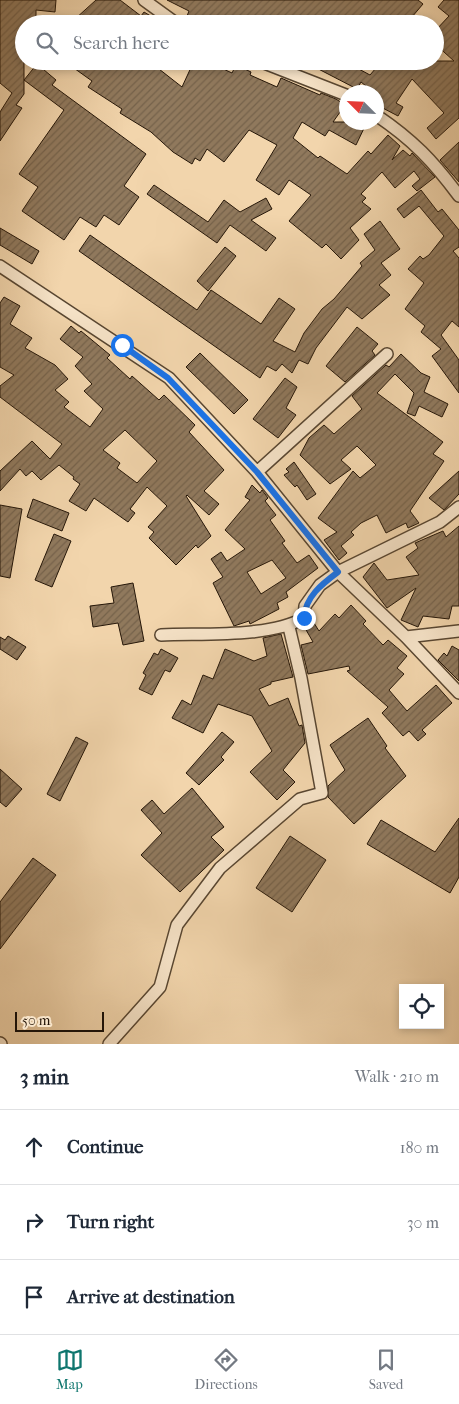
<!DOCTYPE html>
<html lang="en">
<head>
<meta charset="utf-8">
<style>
  body { margin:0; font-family:"IM FELL French Canon",serif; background:#f2f2f3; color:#1f2937 }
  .controls { position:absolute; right:15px; bottom:15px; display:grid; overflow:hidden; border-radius:0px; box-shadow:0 2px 8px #0003 }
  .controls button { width:45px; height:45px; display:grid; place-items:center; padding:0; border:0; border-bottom:1px solid #e0e1e3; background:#fff; color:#1f2937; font:25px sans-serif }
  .compass { position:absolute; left:339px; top:85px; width:45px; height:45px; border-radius:50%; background:#fff; box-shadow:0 2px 8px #0003; rotate:294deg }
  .scale { position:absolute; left:15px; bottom:12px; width:89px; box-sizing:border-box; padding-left:5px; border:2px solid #251608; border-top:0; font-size:14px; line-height:18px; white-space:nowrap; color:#251608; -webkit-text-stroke:4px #f7e4c9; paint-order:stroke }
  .stop { position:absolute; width:15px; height:15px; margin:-11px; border:4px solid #1a73e8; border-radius:50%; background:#fff }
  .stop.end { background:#1a73e8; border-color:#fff; box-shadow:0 1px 5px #0008 }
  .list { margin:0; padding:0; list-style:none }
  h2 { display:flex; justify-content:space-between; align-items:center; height:65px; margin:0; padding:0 20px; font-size:21px }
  h2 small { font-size:16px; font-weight:400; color:#747a83 }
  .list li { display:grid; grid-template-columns:32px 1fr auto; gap:15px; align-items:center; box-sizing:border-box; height:75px; padding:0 20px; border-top:1px solid #e0e1e3 }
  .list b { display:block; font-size:19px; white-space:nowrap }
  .list em { font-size:16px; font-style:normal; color:#747a83 }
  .icon { flex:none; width:28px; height:28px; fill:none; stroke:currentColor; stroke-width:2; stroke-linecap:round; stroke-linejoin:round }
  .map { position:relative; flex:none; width:459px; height:1044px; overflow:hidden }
  .search { position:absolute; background:#fff; box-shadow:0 2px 8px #0003; left:15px; right:15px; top:15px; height:55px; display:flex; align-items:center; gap:12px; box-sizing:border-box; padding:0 18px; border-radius:28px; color:#747a83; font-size:19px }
  .sheet { height:290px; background:#fff }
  nav { display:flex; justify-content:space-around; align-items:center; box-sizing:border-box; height:70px; border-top:1px solid #e0e1e3; background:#fff; font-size:14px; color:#747a83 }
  nav a { display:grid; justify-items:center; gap:2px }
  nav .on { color:#0f766e }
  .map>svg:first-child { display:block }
  .building { fill:url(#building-hatch); stroke:#251608; fill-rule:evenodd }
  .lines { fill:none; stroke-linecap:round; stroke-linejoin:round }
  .minor-casing { stroke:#584631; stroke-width:14 }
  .minor { stroke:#f7e4c9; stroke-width:11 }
  .route { stroke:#1a73e8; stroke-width:6 }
</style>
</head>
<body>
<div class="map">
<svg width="459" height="1044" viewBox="0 0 459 1044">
  <defs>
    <pattern id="building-hatch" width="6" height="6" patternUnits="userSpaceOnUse" patternTransform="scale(1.25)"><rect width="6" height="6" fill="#90795d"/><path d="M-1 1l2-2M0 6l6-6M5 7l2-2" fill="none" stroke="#75624b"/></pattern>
  </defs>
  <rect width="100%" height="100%" fill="#f2d5ac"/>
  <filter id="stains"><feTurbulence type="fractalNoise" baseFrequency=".004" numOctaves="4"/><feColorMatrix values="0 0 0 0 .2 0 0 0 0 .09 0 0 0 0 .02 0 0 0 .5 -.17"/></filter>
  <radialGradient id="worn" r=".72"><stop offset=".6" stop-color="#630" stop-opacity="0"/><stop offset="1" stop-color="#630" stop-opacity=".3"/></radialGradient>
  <path class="building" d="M0,0H56L55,12L36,10V24H24V94L16,105L22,108L0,141V112L12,93L0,83Z
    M96,0H120L141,16L144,12L164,24H79L75,19Z
    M167,0H418L423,4L406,24H202L187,16L189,11Z
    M444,0H459V118L436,139L427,128L444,113L412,79L396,103L403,107L398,116L377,105L381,98L361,82L357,89L303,61H344L370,75L382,61H454L435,44V31L449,16L438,7Z
    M64,61H164L159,69L182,87L194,61H206L232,73L236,65L251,72L250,75L277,87L281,78L320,95L321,93L336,99L345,105L333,122H367L356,145L329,130L325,136L302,122L293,138L318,158L320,156L347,174L368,151L371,154L388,135L400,146L392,160L403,150L410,156L412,153L435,177L417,191L412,186L420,179L414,171L395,188L382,172L361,194L366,198L362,202L371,209L350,228L359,240L341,259L326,244L322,248L289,221L311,195L289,180L279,195L256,180L277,145L249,130L224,162L207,149L200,161L195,158L192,164L173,152L151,132L120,113L122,109L88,87L92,81Z
    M289,61H300L297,68L288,64Z
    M37,64L56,80L52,85L146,154L124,186L139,197L119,225L104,215L96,227L80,217L64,240L22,211L38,187L19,174L64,110L24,80Z
    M459,142V182L440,160Z
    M154,185L208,222L224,200L240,212L266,198L272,209L251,220L276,238L266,251L230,225L217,243L147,194Z
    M421,190L438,212L442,209L459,230V247L453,251L459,258V327L452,321L441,335L459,360V393L432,356L441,349L421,332L425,326L405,309L424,283L408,269L420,256L423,259L429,255L444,236L419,206L404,218L397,209Z
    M380,221L400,249L381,263L391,275L379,285L390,295L362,319L347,307L316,348L308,364L299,360L292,373L282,364L276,371L267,366L260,378L79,251L90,235L197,310L211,290L261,324L279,298L295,309L273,341L295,352L304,333L322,309L334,299L362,266L360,263L375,250L364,234Z
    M0,228L39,251L32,264L0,245Z
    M225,247L236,256L208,291L197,281Z
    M4,297L20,306L10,324L32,338L25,348L55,365L68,379L55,390L69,402L64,407L90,427L103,409L84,391L92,384L75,366L83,357L60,339L71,326L79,333L81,331L110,355L107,358L130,379L132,376L159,400L164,395L195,425L189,432L224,470L204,491L219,504L209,515L187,495L186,496L211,536L198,548L196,545L176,565L149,538L154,532L148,527L167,506L147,487L130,509L135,513L128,522L94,498L86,511L69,501L80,484L73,479L74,477L59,465L41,480L32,471L26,476L20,469L0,491V471L32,441L50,459L62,444L0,397V386L14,375L0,367V303ZM125,430L157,461L137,483L117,468L120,463L103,450Z
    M357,327L378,344L372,351L375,355L345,382L326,366Z
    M200,353L248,400L234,414L186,367Z
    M401,354L421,373L430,377L424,392L448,404L442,417L419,406L415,416L407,413L414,393L395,374L377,393L443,442L433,454L444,461L410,511L419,523L408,528L406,523L386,533L377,515L361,523L351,532L354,535L341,546L347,553L339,560L324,540L337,532L318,518L353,471L360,478L376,465L357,446L341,460L351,469L330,484L300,455L309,438L324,425L334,434L362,409L352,396L386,365L389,367Z
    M285,378L297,387L286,408L296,415L278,438L253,419Z
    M294,462L316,494L307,500L297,485L295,487L284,475L289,472L286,469Z
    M459,471V494L444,510L429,498Z
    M252,485L260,493L262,490L268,498L265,501L276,515L270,520L285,541L282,543L297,563L309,555L318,568L286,592L288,597L277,603L279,609L250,624L249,621L234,626L213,583L223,577L211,559L221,552L227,561L245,549L225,530L250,500L245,497ZM272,560L286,578L261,594L247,572Z
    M33,499L69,513L62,531L27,517Z
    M0,505L22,509L10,578L0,576Z
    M459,526V606H452L449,619L423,616L418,627L401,620L416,588L387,608L363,577L374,563L387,580L419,575L406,557L418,548L415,543L443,531L446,537Z
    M54,534L71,541L52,587L35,580Z
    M133,583L144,641L123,645L118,623L93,627L90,606L114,603L111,587Z
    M351,605L366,621L363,624L383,645L388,640L407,656L397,668L404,674L389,690L407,711L436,685L452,703L422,730L426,734L418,741L409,731L403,736L382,713L388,707L347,671L350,670L349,666L308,674L301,645L313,642L305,628L314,623L319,631L335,614L339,618Z
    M281,634L293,677L271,682V684L259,689L269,706L288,698L299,726L302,725L305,743L283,770L295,782L277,800L250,772L272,751L252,716L218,704L203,733L172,718L182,700L191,705L203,675L213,679L225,649L254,661L267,656L263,638Z
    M8,636L26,647L17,660L0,649V637L5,640Z
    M452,646L459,650V681L438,660L444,653L447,656Z
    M161,649L178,658L170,672L165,670L152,695L139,689L146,675L143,673L154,653L158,655Z
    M368,718L387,746L385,748L406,776L354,824L328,797V786L345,770L330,745Z
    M222,732L234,742L221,757L224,760L199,785L186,773Z
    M76,737L88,743L60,801L47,794Z
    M0,769L22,789L6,807L0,802Z
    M192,788L224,827L211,837L224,850L180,892L141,855L162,833L141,810L152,800L164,814Z
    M459,818V877L450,893L367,844L381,820L435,852Z
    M290,836L326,860L292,912L256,888Z
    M33,858L56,875L0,949V902Z"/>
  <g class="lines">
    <g class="minor-casing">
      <path id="minor" d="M144,0L177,24
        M259,61L346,95
        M376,115C413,140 433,161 459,196
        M0,266L169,378L257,472L338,572L406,637L459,631
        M257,472L387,354
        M161,635C203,633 268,638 304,618L305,606L320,585L338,572L440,522L459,507
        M406,637L459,693
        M0,1043L1,1044
        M109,1044L160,987L177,925L220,868L300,799L322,793L301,678L289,627"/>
    </g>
    <use href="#minor" class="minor"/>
  </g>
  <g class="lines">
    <path class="route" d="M122,345L168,378L257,472L338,572C322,584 305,597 304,618"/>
  </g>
  <rect width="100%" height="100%" filter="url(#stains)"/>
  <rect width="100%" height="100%" fill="url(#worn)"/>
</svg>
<div class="controls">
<button><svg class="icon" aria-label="locate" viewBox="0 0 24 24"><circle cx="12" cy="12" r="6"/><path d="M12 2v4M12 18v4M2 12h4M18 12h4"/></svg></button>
</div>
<svg class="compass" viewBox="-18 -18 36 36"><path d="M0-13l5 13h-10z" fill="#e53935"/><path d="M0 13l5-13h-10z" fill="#747a83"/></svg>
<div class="scale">50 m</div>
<div class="stop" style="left:122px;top:345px"></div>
<div class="stop end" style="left:304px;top:618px"></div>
<div class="search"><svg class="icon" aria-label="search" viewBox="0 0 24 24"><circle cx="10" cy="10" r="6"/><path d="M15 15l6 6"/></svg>Search here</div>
</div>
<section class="sheet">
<h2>3 min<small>Walk · 210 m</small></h2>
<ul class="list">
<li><svg class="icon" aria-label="ahead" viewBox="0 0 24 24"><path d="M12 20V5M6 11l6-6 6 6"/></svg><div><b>Continue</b></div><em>180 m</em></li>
<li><svg class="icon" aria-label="right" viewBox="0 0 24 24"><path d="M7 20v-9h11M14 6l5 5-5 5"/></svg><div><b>Turn right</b></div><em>30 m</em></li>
<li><svg class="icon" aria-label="arrive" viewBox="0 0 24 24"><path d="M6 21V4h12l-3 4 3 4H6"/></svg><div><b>Arrive at destination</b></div></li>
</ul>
</section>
<nav>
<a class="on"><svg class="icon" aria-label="map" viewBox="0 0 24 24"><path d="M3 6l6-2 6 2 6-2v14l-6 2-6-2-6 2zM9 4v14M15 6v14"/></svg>Map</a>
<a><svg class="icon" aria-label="directions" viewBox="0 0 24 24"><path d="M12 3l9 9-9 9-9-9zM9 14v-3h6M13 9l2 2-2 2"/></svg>Directions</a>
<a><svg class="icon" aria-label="saved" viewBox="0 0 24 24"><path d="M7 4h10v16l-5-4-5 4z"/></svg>Saved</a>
</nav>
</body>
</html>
